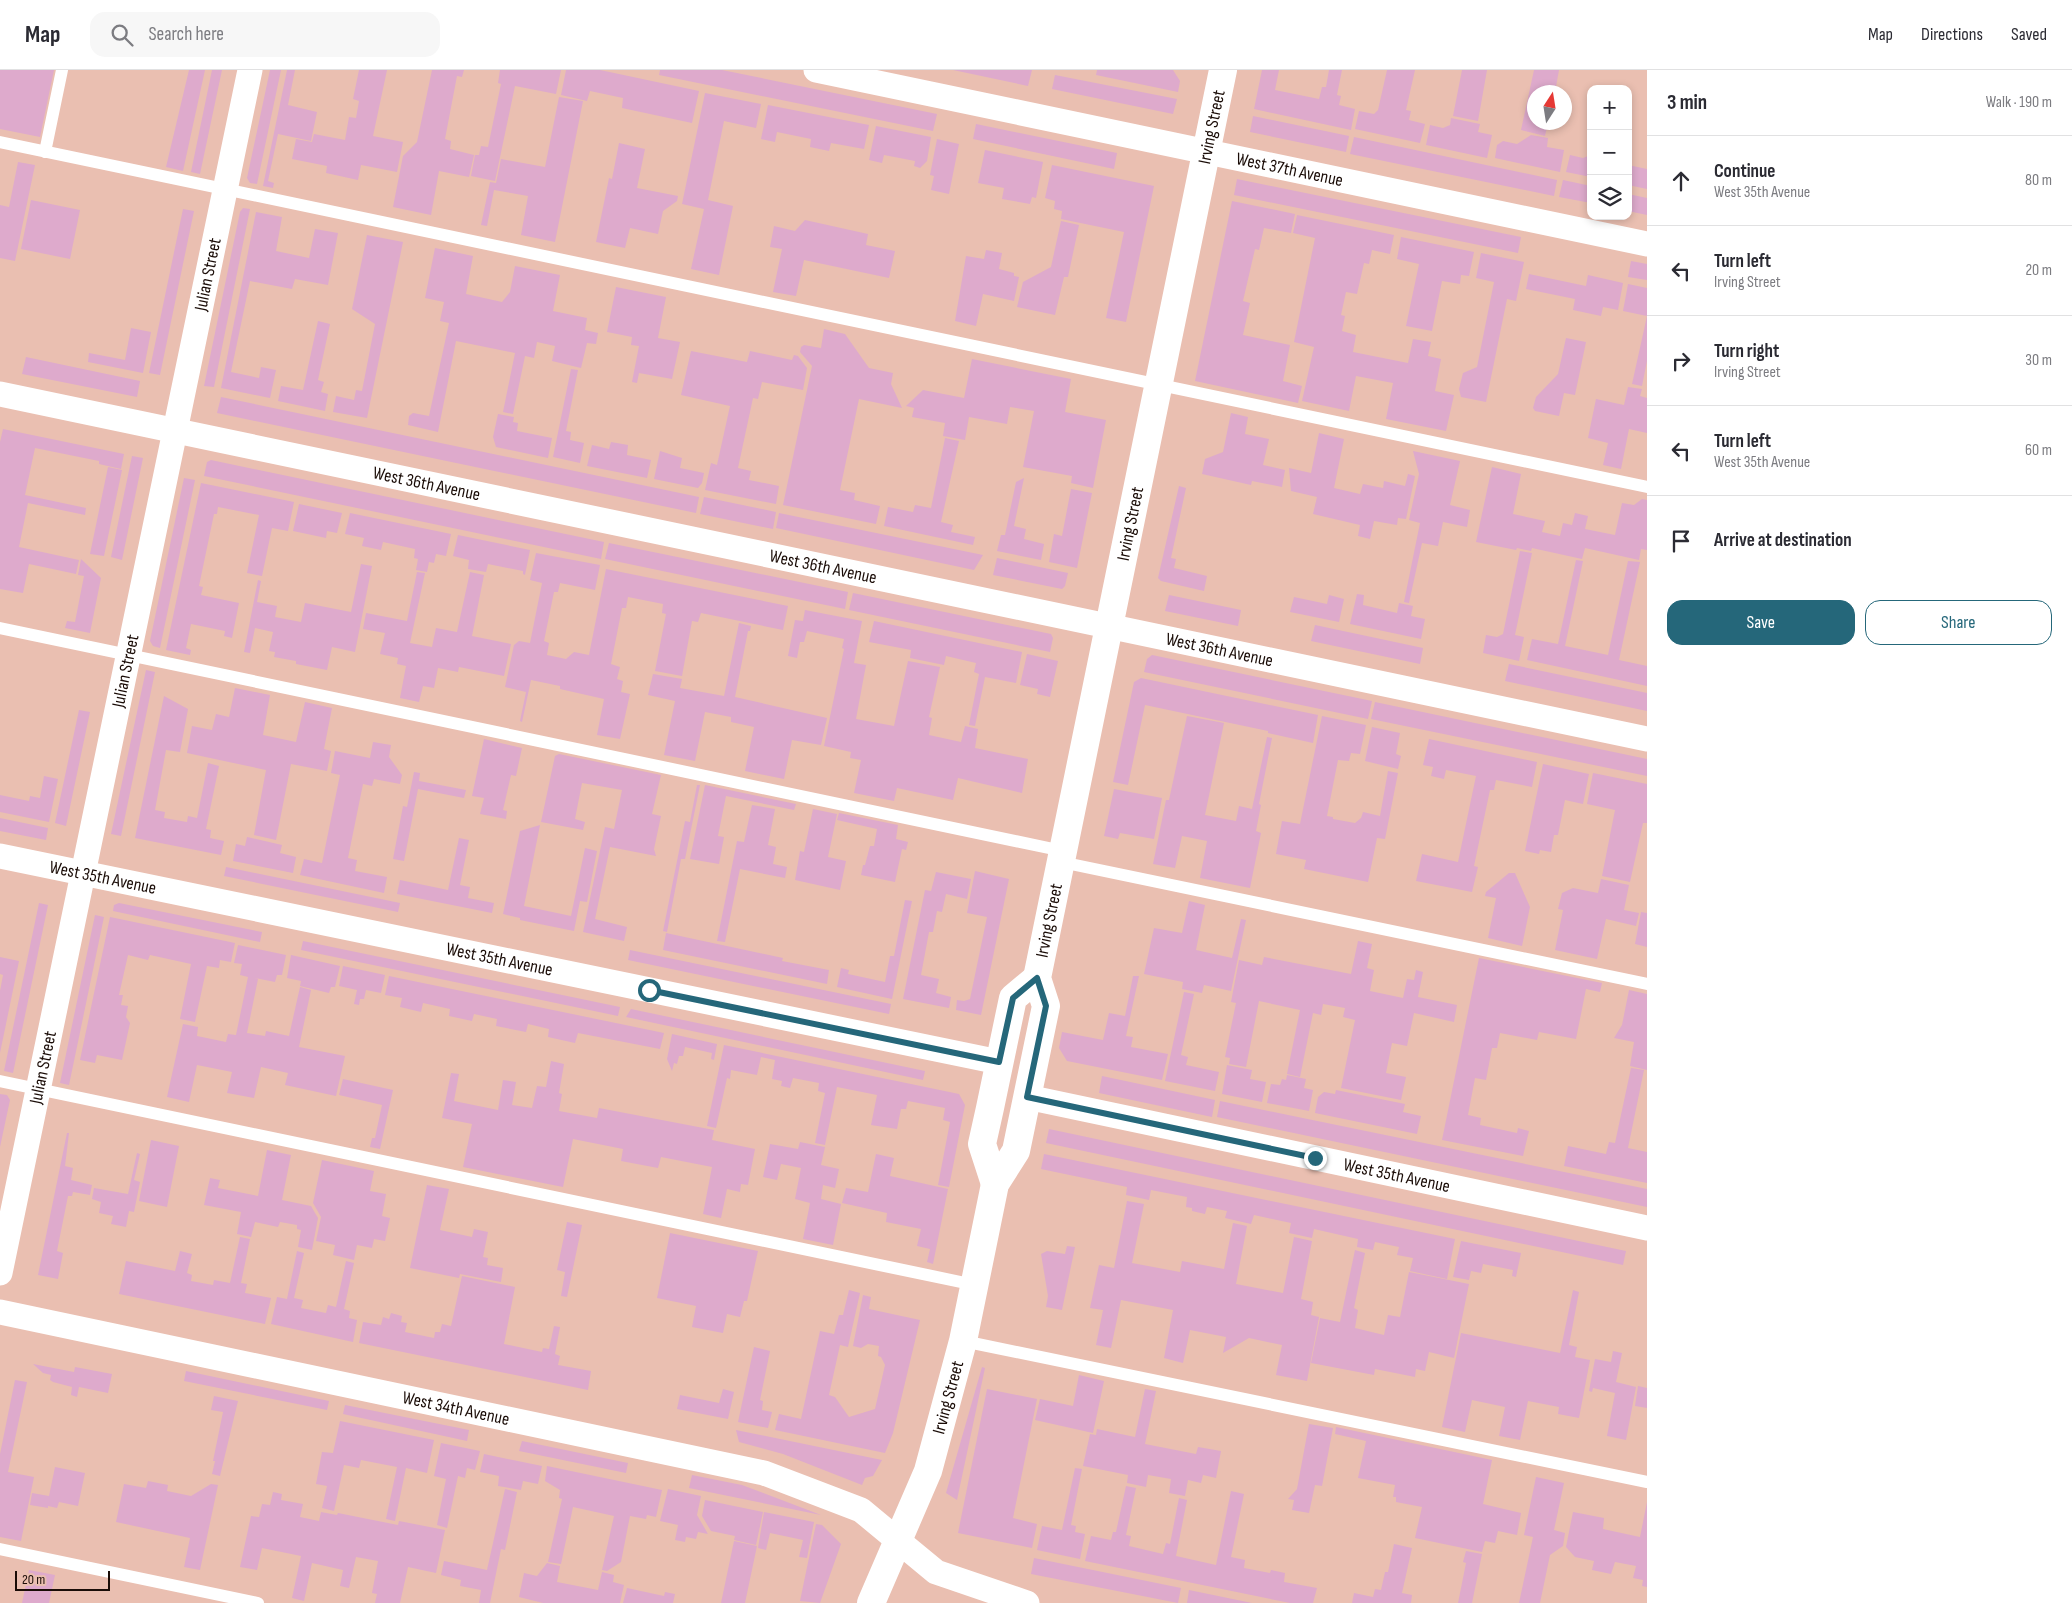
<!DOCTYPE html>
<html lang="en">
<head>
<meta charset="utf-8">
<style>
  body { margin:0; font-family:"Sofia Sans Condensed",sans-serif; background:#f7f7f7; color:#2b2b33 }
  .controls { position:absolute; right:15px; top:15px; display:grid; overflow:hidden; border-radius:10px; box-shadow:0 2px 8px #0003 }
  .controls button { width:45px; height:45px; display:grid; place-items:center; padding:0; border:0; border-bottom:1px solid #e1e1e2; background:#fff; color:#2b2b33; font:25px sans-serif }
  .compass { position:absolute; left:1527px; top:15px; width:45px; height:45px; border-radius:50%; background:#fff; box-shadow:0 2px 8px #0003; rotate:12deg }
  .scale { position:absolute; left:15px; bottom:12px; width:95px; box-sizing:border-box; padding-left:5px; border:2px solid #1a0c07; border-top:0; font-size:14px; line-height:18px; white-space:nowrap; color:#1a0c07; -webkit-text-stroke:4px #eabfb1; paint-order:stroke }
  .stop { position:absolute; width:15px; height:15px; margin:-11px; border:4px solid #25677a; border-radius:50%; background:#fff }
  .stop.end { background:#25677a; border-color:#fff; box-shadow:0 1px 5px #0008 }
  .list { margin:0; padding:0; list-style:none }
  h2 { display:flex; justify-content:space-between; align-items:center; height:65px; margin:0; padding:0 20px; font-size:21px }
  h2 small { font-size:16px; font-weight:400; color:#7c7c81 }
  .list li { display:grid; grid-template-columns:32px 1fr auto; gap:15px; align-items:center; box-sizing:border-box; height:90px; padding:0 20px; border-top:1px solid #e1e1e2 }
  .list b { display:block; font-size:19px; white-space:nowrap }
  .list p { margin:0; font-size:16px; white-space:nowrap; color:#7c7c81 }
  .list em { font-size:16px; font-style:normal; color:#7c7c81 }
  .actions { display:flex; gap:10px; padding:15px 20px }
  .actions a { flex:1; padding:11px 0; border:1px solid #25677a; border-radius:15px; text-align:center; font-size:18px; color:#25677a }
  .actions .main { background:#25677a; color:#fff }
  .icon { flex:none; width:28px; height:28px; fill:none; stroke:currentColor; stroke-width:2; stroke-linecap:round; stroke-linejoin:round }
  .map { position:relative; flex:none; width:1647px; height:1533px; overflow:hidden }
  header { display:flex; align-items:center; gap:30px; box-sizing:border-box; height:70px; padding:0 25px; background:#fff; border-bottom:1px solid #e1e1e2 }
  header strong { font-size:24px }
  nav { display:flex; gap:28px; margin-inline-start:auto; font-size:18px }
  .search { width:350px; height:45px; background:#f7f7f7; display:flex; align-items:center; gap:12px; box-sizing:border-box; padding:0 18px; border-radius:15px; color:#7c7c81; font-size:19px }
  main { display:flex }
  aside { flex:1; background:#fff }
  .map>svg:first-child { display:block }
  .green { fill:#deaacc }
  .lines { fill:none; stroke-linecap:round; stroke-linejoin:round }
  .service { stroke:#fff; stroke-width:12 }
  .minor { stroke:#fff; stroke-width:25 }
  .secondary { stroke:#fff; stroke-width:28 }
  .route { stroke:#25677a; stroke-width:6 }
  .labels { text-anchor:middle; dominant-baseline:central; stroke-width:5; stroke-linejoin:round; paint-order:stroke }
  .street-label { font-size:18px; fill:#1a0c07; stroke:#eabfb1 }
</style>
</head>
<body>
<header>
<strong>Map</strong>
<div class="search"><svg class="icon" aria-label="search" viewBox="0 0 24 24"><circle cx="10" cy="10" r="6"/><path d="M15 15l6 6"/></svg>Search here</div>
<nav><a>Map</a><a>Directions</a><a>Saved</a></nav>
</header>
<main>
<div class="map">
<svg width="1647" height="1533" viewBox="0 0 1647 1533">
  <rect width="100%" height="100%" fill="#eabfb1"/>
  <path class="green" d="M0,0H54L40,67L0,59Z
    M189,0H205L183,101L166,97Z
    M212,0H222L200,104L191,102Z
    M270,0H281L257,114L250,113L247,108Z
    M287,0H295L288,35L317,42L311,71L278,64L268,111L274,113L273,118L263,116Z
    M359,0H387L373,66L403,72L397,102L361,95L358,110L326,103L327,96L292,89L296,69L312,72L314,64L345,70L349,47L356,48L359,31L353,29Z
    M432,0H464L462,7L457,6L445,69L451,71L450,79L474,85L469,107L439,101L431,145L393,137L403,86L417,72Z
    M500,0H561L556,24L515,16L495,111L471,106L475,85H479L481,76L488,77L501,14L498,13Z
    M566,0H600L699,21L692,53L622,38L623,28L590,21L587,31L561,25Z
    M660,0H722L937,44L933,61L659,5Z
    M953,0H1032L1028,16Z
    M1097,0H1173L1180,11L1178,22L1096,5Z
    M1262,0H1279L1275,20L1319,29L1322,17H1326L1329,0H1342L1337,25L1341,26L1339,35L1355,39L1351,60L1254,39Z
    M1387,0H1415L1406,40L1411,41L1409,50L1425,54L1420,73L1355,59L1359,41L1374,44L1378,40Z
    M1462,0H1487L1478,51L1453,46Z
    M1534,0H1559L1555,22H1534V52L1548,53L1545,66L1521,60Z
    M1055,5L1177,29L1173,44L1052,19Z
    M705,23L761,34L756,58L724,51L708,130L733,136L719,205L691,199L704,139L682,134Z
    M559,27L583,31L555,172L521,165L528,126L494,120L487,156L481,155L490,112L496,113L501,89L545,97Z
    M768,35L869,55L864,79L831,73L829,81L810,77L811,69L777,62L775,72L761,69Z
    M1253,46L1349,66L1346,82L1250,62Z
    M1451,48L1480,54L1478,62L1492,65L1487,88L1426,75L1430,55L1443,58L1450,55Z
    M976,54L1117,83L1114,99L973,69Z
    M876,56L931,67L927,91L920,98L914,96L915,91L884,85L882,93L869,90Z
    M1531,65L1548,68L1547,77L1564,80L1560,102L1495,88L1497,75L1503,71L1517,74Z
    M1354,67L1557,110L1554,126L1350,84Z
    M937,69L959,74L949,124L931,120L934,106L930,105Z
    M1591,71V107L1566,102L1570,85L1583,88L1588,86Z
    M619,73L645,79L637,118L678,126L677,131L663,141L658,164L630,158L625,178L596,172L609,108L612,109Z
    M985,80L1043,92L1036,128L1032,127L1030,134L1002,129L1004,118L978,113Z
    M18,92L35,95L15,191L0,188V135L9,137Z
    M1052,95L1154,116L1126,252L1106,248L1124,162L1061,149L1062,141L1054,139L1055,131L1045,128Z
    M1628,95L1647,99V119L1628,115Z
    M1237,109L1521,167L1518,183L1234,125Z
    M1563,110L1591,116V133L1559,127Z
    M1628,124L1647,128V145L1628,141Z
    M31,130L80,140L70,189L21,179Z
    M1232,131L1295,144L1291,163L1264,158L1259,180L1255,179L1243,231L1250,233L1243,265L1290,275L1283,311L1302,316L1298,333L1195,311Z
    M243,138L250,139L214,317L204,316L240,142Z
    M183,139L194,141L160,305L149,303Z
    M256,142L282,147L276,181L309,188L315,159L338,163L328,215L295,209L292,219L250,211L231,302L259,308L261,297L276,300L270,328L221,318Z
    M1297,145L1394,165L1390,184L1372,180L1369,194L1364,193L1357,224L1346,222L1341,245L1345,246L1342,261L1356,265L1353,282L1408,293L1413,269L1431,272L1428,286L1441,289L1435,321L1454,325L1446,361L1386,349L1393,313L1356,306L1349,341L1302,331L1314,277L1294,272L1315,168L1293,163Z
    M805,150L868,164L866,175L895,181L889,208L804,190L796,226L773,222L782,179L770,177L774,156L795,161Z
    M1061,151L1079,155L1068,207H1064L1055,245L1017,237L1023,212L1051,197Z
    M367,165L403,172L367,348L333,342L336,326L354,330L356,320L362,321L375,254L352,239Z
    M1401,167L1474,182L1469,206L1461,205L1460,214L1442,211L1432,261L1406,256L1419,194L1397,189Z
    M435,178L473,186L466,224L502,232L510,222L515,196L560,205L553,241L587,248L585,260L598,263L596,274L587,273L581,298L552,291L555,276L537,272L534,288L525,286L513,344L503,342L515,283L456,271L438,362L408,355L409,346L413,343L429,346L449,253L440,251L444,232L425,228Z
    M986,180L1002,183L999,199L1014,203V206L1019,207L1014,231L983,224L976,256L955,251L966,186L984,189Z
    M1481,183L1524,192L1516,231L1507,229L1486,332L1461,327L1459,319L1463,303L1477,297L1494,212L1476,208Z
    M1631,191L1647,194V210L1628,207Z
    M1529,204L1586,216L1588,205L1623,213L1618,240L1603,237L1601,246L1573,240L1575,229L1526,219Z
    M1628,214L1647,218V291L1642,316L1632,314L1647,246L1623,241Z
    M616,217L666,227L658,268L680,272L672,309L639,303L637,313L632,312L639,276L631,275L632,267L607,262Z
    M318,251L330,254L318,310L324,312L321,322L328,324L325,341L278,331L281,316L303,320Z
    M131,258L151,262L143,303L88,292L89,283L125,290Z
    M824,259L845,264L869,298L893,303L891,314L902,338L859,329L840,420L855,423L854,430L880,436L876,454L783,435L812,296L800,282L801,277L804,275L821,278Z
    M1566,268L1586,272L1575,325L1564,323L1559,346L1535,341L1533,338L1536,327L1558,304Z
    M691,281L747,292L750,281L792,290L794,285L798,286L807,298L803,320L762,312L758,329L753,328L738,398L751,401L749,410L779,416L776,434L705,420L711,393L717,395L730,336L681,325Z
    M26,287L140,311L137,327L22,304Z
    M972,289L1071,309L1065,342L1106,350L1093,418L1071,413L1072,406L1023,397L1034,341L1010,337L1007,354L969,347L965,370L943,366L945,353L912,347L914,338L906,336L923,320L964,328Z
    M571,299L578,300L566,361L571,362L570,370L584,373L580,393L553,387Z
    M1628,317L1642,319L1640,326L1647,328V363L1629,359L1621,399L1603,395L1608,373L1588,368L1596,329L1624,335Z
    M221,327L699,427L696,443L217,343Z
    M1231,343L1248,347L1245,364L1269,369L1263,395L1285,400L1282,417L1252,411L1251,415L1202,404L1205,389L1223,382Z
    M498,344L514,347L513,352L518,353L517,361L552,368L548,388L496,377L493,367Z
    M3,359L124,384L121,399L99,394V391L35,378L25,425L86,438L85,445L28,433L19,477L79,490L76,504L29,494L23,523L0,519V372Z
    M1319,363L1344,369L1334,418L1360,424L1363,414L1383,418L1384,411L1405,416L1408,404L1415,406L1406,449L1398,448L1397,455L1374,451L1370,469L1358,466L1360,455L1313,444L1317,427L1291,421L1289,398L1311,403Z
    M945,368L959,371L941,452L953,455L951,462L975,467L973,475L884,456L888,437L913,442L915,435L931,438Z
    M611,372L628,375L627,385L651,390L647,408L587,396L592,375L609,379Z
    M660,381L682,388L680,398L704,403L702,413L698,418L654,409Z
    M1413,381L1460,391L1450,435L1470,440L1467,457L1443,452L1438,476L1422,473L1409,533L1404,532L1420,453L1409,450L1419,404Z
    M132,386L143,388L122,490L111,487Z
    M211,390L604,472L601,489L204,406L207,392Z
    M108,397L122,400L104,486L90,484Z
    M1492,397L1521,404L1513,444L1545,451L1542,462L1560,466L1563,453L1572,455L1575,443L1588,446L1585,459L1615,465L1622,433L1634,435L1642,429L1647,430V480L1641,479L1639,490L1585,478L1582,489L1532,478L1531,481L1517,478L1516,480L1476,472Z
    M184,408L195,410L160,578L153,576L150,571Z
    M1024,408L1014,456L1026,459L1024,469L1044,474L1041,490L997,481L1001,465H1005L1016,412Z
    M201,413L294,432L288,461L272,458L262,506L247,503L259,445L218,437L217,444H214L199,516L203,517L201,525L239,533L232,568L224,566L225,561L191,554L186,578L191,580L190,585L166,580Z
    M1179,416L1186,418L1171,488L1176,489L1174,498L1207,506L1204,521L1161,511L1158,508Z
    M1071,419L1092,423L1077,498L1049,492L1054,464L1062,466Z
    M704,427L776,442L773,459L700,444Z
    M299,434L342,443L337,463L327,461L326,468L293,461Z
    M350,443L451,464L446,486L436,484L434,493L429,492L427,502L416,500L418,489L414,488L415,479L383,472L381,480L362,476L364,468L345,464Z
    M779,443L983,485L974,500L776,458Z
    M458,465L530,480L525,505L523,504V501L488,494L486,502L468,499L469,490L453,486Z
    M609,473L848,522L845,539L605,489Z
    M1520,481L1532,483L1515,565L1524,567L1519,591L1483,583L1486,565L1497,567L1503,564Z
    M536,483L600,495L595,520L560,513L558,522H554L544,571L549,573L547,585L566,589L574,582L589,585L606,499L788,536L783,560L701,543L698,552L692,551L682,606L655,601L666,544L662,543L663,534L628,527L626,538H622L611,594L620,597L617,609L623,611L621,622L630,624L620,669L597,665L604,629L560,619V616L531,610L522,652L520,651L526,622L505,617L514,575L519,571L530,573L542,513L530,510Z
    M997,488L1068,503L1065,516L1062,519L993,505Z
    M81,489L101,508L90,563L65,558L67,551L75,552L84,506L78,505Z
    M1576,490L1583,491L1565,576L1608,585L1628,491L1640,492L1619,590L1647,596V616L1527,590L1532,569L1558,574Z
    M361,494L372,496L355,582L332,577L327,600L296,594V591L274,587L275,582L269,581L273,562L255,558L250,583L244,582L258,510L261,511L257,532L277,536L275,547L301,552L305,533L351,542Z
    M417,502L425,503L410,573L432,577L436,558L457,562L470,502L484,505L472,566L511,574L504,606L459,597L458,602L438,598L434,618L423,616L419,632L400,628L406,596L397,594L398,588L380,584L385,563L363,559L366,543L407,551Z
    M853,523L1051,564L1053,568L1050,582L849,540Z
    M1357,524L1364,525L1363,535L1397,543L1399,533L1413,536L1411,546L1425,549L1421,569L1350,554Z
    M1169,525L1241,540L1238,556L1165,541Z
    M1329,525L1344,529L1339,552L1290,542L1294,527L1327,534Z
    M805,540L862,551L854,593L866,595L856,649L894,656L908,591L940,597L929,647L932,648L929,665L961,672L965,656L978,659L975,678L1028,689L1022,723L958,708L953,730L897,718L894,731L854,723L861,690L850,688L851,682L824,676L844,579L842,578L844,569L807,561L804,572H800L797,588L788,586L795,550L803,551Z
    M874,551L1022,582L1016,613L985,607L975,656L969,655L979,604L974,602L976,593L946,586L944,595L910,588L911,580L869,572Z
    M739,553L751,556L750,561H748L735,627L827,648L821,675L792,670L784,709L745,701L754,657L731,652V647L705,642L695,691L664,685L675,631L648,625L653,604L682,609L680,618L724,626Z
    M1315,555L1423,578L1420,594L1311,571Z
    M1027,584L1058,591L1050,627L1037,624L1038,619L1020,615Z
    M1152,585L1372,631L1368,649L1144,602L1147,589Z
    M1509,594L1647,623V641L1505,611Z
    M146,600L155,602L121,766L111,764Z
    M1141,608L1318,645L1313,673L1268,663V661L1145,635L1128,715L1113,712L1134,612Z
    M235,618L270,625L263,665L296,672L305,632L332,638L324,679L331,681L327,701L291,694L276,770L254,765L266,700L187,683L192,656L212,660L216,644L229,647Z
    M164,626L188,639L180,682L166,680L155,740L165,742L164,748L187,752L188,746L197,748L208,693L219,696L206,759L211,760L210,768L224,771L221,785L135,768Z
    M1375,632L1647,689V706L1371,649Z
    M79,640L90,642L66,756L55,753Z
    M1187,646L1224,653L1205,745L1236,751L1239,736L1252,739L1267,667L1272,668L1259,734L1261,735L1256,761L1261,763L1250,818L1200,808L1207,771L1182,766L1175,798L1153,794L1166,730H1169Z
    M1322,646L1366,655L1360,684L1351,683L1349,691L1338,690L1327,746L1333,747V749L1355,753L1361,748L1363,742L1380,746L1388,701L1398,703L1385,769L1377,768L1368,812L1304,799L1306,790L1276,784L1282,751L1300,754Z
    M1372,657L1400,663L1396,684L1401,686L1398,699L1365,691Z
    M484,669L522,678L516,706L511,705L503,740L507,741L506,749L480,744L484,728L472,726Z
    M1429,669L1537,692L1532,717L1496,710L1494,720H1490L1474,796L1478,797L1472,822L1416,811L1422,784L1458,792L1476,706L1446,700L1444,709L1431,706L1433,697L1423,695Z
    M373,672L391,675L389,687L402,705L400,714L374,709L372,716L363,714L348,788L357,790L355,801L387,807L384,823L300,805L304,789L322,793L340,705L331,703L335,681L370,688Z
    M559,684L661,705L652,744L661,746L654,779L656,786L610,777L595,849L627,857L624,871L583,862L605,757L614,759L622,720L582,713L575,749L585,752L583,760L541,752L555,686Z
    M1543,694L1589,704L1583,734L1565,730L1558,765H1554L1551,782L1540,780L1539,784L1525,781Z
    M414,702L420,703L419,711L466,720L464,728L418,719L404,791L393,789L403,736L407,737Z
    M1593,703L1647,714V753H1643L1630,812L1602,806L1615,740L1587,734Z
    M44,706L58,709L49,752L0,742V725L29,731L30,726L40,728Z
    M697,715H700L685,789H681L667,862L663,861L685,751L690,752Z
    M705,715L796,734L794,740L726,726L718,766L724,767L719,794L690,789Z
    M1114,719L1162,728L1154,769L1120,763L1118,769L1104,766Z
    M752,735L775,739L768,775L776,777L773,794L787,797L785,808L740,799L725,872L717,871L737,771L744,772Z
    M813,739L837,744L828,787L846,791L840,820L795,810L800,781L804,782Z
    M839,743L898,755L896,769L908,772L906,780L902,779L895,812L861,805L863,795H865L870,776H874L877,759L837,750Z
    M0,748L48,758L46,770L0,761Z
    M540,755L524,836L571,846L585,778L597,781L587,832L580,831L574,861L520,850V848L503,844L520,761Z
    M247,767L282,775L280,783L296,787L293,803L233,791L236,774L245,776Z
    M459,768L469,770L460,815L470,817L468,828L494,833L492,843L397,824L400,810L448,820Z
    M226,797L400,833L398,842L224,806Z
    M975,801L1009,809L981,945L956,940L957,930L964,931L970,929L987,847L967,843Z
    M936,802L971,809L967,829L946,824L942,842L937,841L933,862H929L921,905L939,909L936,923L951,927L949,938L903,929L925,820L931,821Z
    M1509,803H1515L1530,837L1522,876L1488,868L1496,828L1485,826L1486,822Z
    M1601,809L1629,815L1624,840L1639,843L1636,856L1606,849L1597,889L1555,880L1563,840L1558,839L1562,823L1573,818L1598,823Z
    M905,830L912,831L892,929L837,917L841,898L849,900L848,904L885,912L890,886H894Z
    M1189,831L1205,835L1196,880L1232,888L1241,849L1246,850L1231,921L1204,915L1202,923L1182,919L1183,912L1144,904L1154,858L1182,863Z
    M39,833L48,835L13,1003L4,1001Z
    M119,833L262,862L260,872L113,841L114,835Z
    M1641,842L1647,843V877L1635,874Z
    M95,845L104,847L69,1015L60,1013Z
    M110,847L235,873L231,892L220,890L219,898L207,896L195,952L180,949L191,894L150,885L148,890L128,885L119,925H123L121,935L128,936L126,947L130,953L122,990L97,985L95,993L80,990Z
    M666,863L783,888L782,891L829,900L827,914L663,880Z
    M303,871L620,937L618,946L301,880Z
    M1358,871L1372,874L1367,898L1374,900L1370,921L1403,928L1407,909L1414,910L1416,900L1423,902L1418,927L1457,935L1454,952L1414,943L1407,976L1392,973L1386,1003L1406,1007L1401,1030L1341,1018L1355,950L1343,947L1345,938L1323,934L1321,945L1313,943L1300,1007L1287,1004L1300,940L1259,931L1246,997L1229,994L1230,988L1225,987L1236,933L1231,932L1239,890L1262,895L1264,887L1351,904Z
    M238,875L286,885L282,905H277L275,912L255,908L258,909L247,963L265,966L266,961L289,966L300,917L311,920L299,977L345,986L336,1026L285,1015L288,1003L261,997L254,1028L227,1023L232,1002L197,995L189,1032L167,1027L183,954L198,957L197,966L226,972L228,964L236,965L248,907L240,905L242,894L234,893Z
    M630,880L891,934L889,944L628,890Z
    M291,885L340,896L335,917H331L329,923L300,916L301,911L287,908Z
    M0,887L19,891L0,983V921L3,905L0,904Z
    M1479,888L1602,913L1600,922L1586,919L1576,969L1539,962L1537,970L1500,963L1497,978H1492L1486,1010L1475,1008L1468,1045L1481,1048L1480,1055L1517,1063L1518,1058L1529,1061L1523,1086L1442,1070Z
    M343,896L385,905L381,923L366,920L364,929H360L359,935L354,934L357,920L339,916Z
    M389,906L664,963L660,979L578,963L575,973L548,967L549,959L528,954L526,962L496,956L497,949L474,944L472,951L449,946L450,939L423,933L421,942L400,937L402,928L385,925Z
    M1133,906H1139L1126,966L1133,967L1131,977L1168,984L1162,1010L1067,991L1059,978L1062,962L1103,970L1109,943L1125,946Z
    M1629,920L1647,924V1000L1630,996L1634,972L1614,968L1622,955Z
    M1184,922L1194,924L1181,985L1188,987L1186,995L1219,1002L1215,1021L1165,1011Z
    M631,939L925,1001L923,1010L626,947Z
    M672,964L717,974L714,990L711,989L712,983L685,977L683,986H679L677,994L674,993L672,1001L667,989Z
    M724,975L959,1024L965,1035L949,1117L938,1115L950,1052L943,1050L945,1038L908,1031L906,1039H901L897,1059L871,1055L877,1025L837,1017L825,1075L815,1073L825,1023L818,1021L819,1013L793,1008L790,1018L781,1016L782,1011L772,1009L775,990L761,987L757,1005L731,1000L730,1009L727,1008L716,1058L707,1056Z
    M551,991L564,994L559,1023L562,1024L559,1041L597,1048L599,1038L714,1060L712,1070L755,1079L748,1115L741,1114L740,1122L727,1119L721,1148L703,1144L712,1097L661,1087L658,1098L621,1091L623,1079L573,1069L563,1117L463,1097L472,1054L442,1048L451,1003L459,1004L454,1031L498,1040L503,1010L516,1012L512,1035L532,1038L537,1016L546,1017Z
    M1227,995L1252,1000L1250,1009L1266,1012L1262,1032L1222,1024Z
    M1631,998L1644,1000L1628,1078L1647,1082V1113L1564,1096L1568,1076L1606,1084L1609,1072L1615,1073Z
    M1287,1005L1306,1009L1304,1018L1313,1020L1309,1041L1267,1033L1271,1014L1280,1015L1282,1009L1286,1010Z
    M1102,1006L1215,1030L1212,1047L1099,1023Z
    M343,1009L393,1020L380,1079L370,1077L372,1068H375L382,1035L339,1025Z
    M1336,1020L1405,1034L1403,1042L1421,1046L1417,1064L1315,1043L1318,1027L1324,1022L1335,1024Z
    M0,1024L7,1025L10,1030L0,1077Z
    M1220,1031L1647,1119V1137L1217,1047Z
    M1049,1059L1626,1181L1623,1195L1046,1073Z
    M67,1063H69L65,1096L73,1098L71,1110L92,1115L90,1125L73,1122L72,1126H68L57,1181L63,1183L58,1209L38,1205Z
    M151,1070L179,1076L167,1137L139,1131Z
    M800,1072L825,1077L821,1095L839,1099L835,1118L823,1115L821,1129L841,1134L833,1175L803,1169L810,1133L795,1129L801,1098L781,1094L777,1110L763,1107L770,1074L798,1079Z
    M267,1080L291,1085L282,1130L311,1136L318,1148L312,1180L298,1177L301,1160L297,1159V1155L280,1152L278,1157L255,1152L251,1167L237,1164L241,1142L204,1135L210,1108L220,1110L218,1118L258,1126Z
    M137,1083L140,1084L134,1110L140,1112L134,1142L129,1141L126,1157L111,1154L113,1146L99,1143L101,1132L92,1129L94,1118L128,1124Z
    M876,1084L894,1088L890,1106L948,1119L933,1194L927,1192L930,1179L917,1176L921,1159L886,1152L887,1143L842,1133L846,1118L868,1122Z
    M1044,1084L1455,1169L1447,1209L1410,1201L1413,1188L1397,1185L1399,1177L1375,1172L1373,1180L1357,1177L1358,1169L1314,1159L1312,1168L1289,1163L1291,1153L1254,1145L1251,1154L1225,1148L1227,1141L1207,1137L1205,1144L1192,1141V1138L1186,1137L1187,1127L1151,1120L1149,1130L1126,1125L1127,1117L1041,1099Z
    M322,1090L374,1101L370,1121L386,1124L382,1146L390,1148L385,1171L374,1169L372,1178L357,1175L354,1190L333,1185L335,1175L316,1171L321,1147L313,1133Z
    M427,1115L449,1119L440,1160L472,1167L474,1159L488,1162L483,1187L488,1188L487,1195L503,1198L501,1212L460,1204L459,1208L410,1198Z
    M1127,1131L1144,1134L1132,1193L1180,1202L1182,1191L1224,1199L1233,1153L1247,1156L1236,1214L1283,1223L1294,1167L1312,1171L1301,1229L1313,1232L1311,1245L1319,1247L1307,1311L1276,1305L1282,1275L1249,1268L1223,1283L1226,1267L1190,1260L1183,1293L1164,1288L1173,1240L1121,1230L1111,1278L1096,1275L1103,1240L1090,1238L1099,1195L1114,1198Z
    M567,1152L582,1155L567,1227L561,1226L565,1202L557,1200Z
    M670,1163L758,1181L747,1231H744L740,1247L727,1244L723,1263L692,1257L696,1236L657,1228Z
    M240,1167L250,1169L241,1213L247,1214L245,1223L271,1228L265,1254L119,1224L126,1191L175,1201L180,1181L192,1184L187,1203L192,1205L191,1211L213,1215L214,1210L230,1213Z
    M1461,1171L1521,1183L1516,1207L1512,1206L1513,1200L1483,1194L1481,1203L1471,1201L1469,1210L1453,1207Z
    M1067,1176L1075,1177L1062,1240L1046,1237L1048,1226L1041,1184L1047,1181L1065,1184Z
    M1355,1180L1365,1183L1354,1238L1358,1240L1355,1258L1384,1265L1388,1245L1400,1247L1409,1202L1469,1214L1454,1288L1429,1282L1425,1301L1416,1299L1415,1307L1375,1299L1374,1305L1311,1293L1320,1248L1340,1252Z
    M297,1181L304,1183L294,1228L303,1230L301,1238L326,1243L328,1235L336,1237L346,1191L354,1193L344,1239L350,1241L349,1248L357,1250L353,1272L271,1254L277,1227L287,1229Z
    M462,1206L515,1217L504,1274L542,1282L543,1278L549,1279L554,1256L560,1257L555,1284L560,1286L558,1295L591,1301L588,1320L359,1273L363,1252L381,1255L383,1247L389,1249L391,1243L402,1246L401,1252L407,1253L405,1262L434,1268L435,1262H440L442,1254L451,1256Z
    M849,1220L860,1223L848,1277L840,1275L829,1325L835,1327L849,1347L875,1339L885,1295L881,1287L878,1286L879,1276L868,1274L861,1278L853,1276L863,1225L871,1227L869,1239L920,1250L893,1363L885,1383L775,1360L779,1344L801,1349L820,1261L834,1264L839,1245H843Z
    M1573,1220L1579,1222L1569,1275L1577,1277L1575,1287L1590,1290L1579,1348L1558,1344L1559,1337L1528,1331L1520,1370L1499,1366L1505,1337L1472,1330L1465,1362L1442,1357L1461,1263L1560,1283Z
    M754,1277L770,1281L760,1330L763,1331L762,1340L772,1342L768,1358L738,1352Z
    M1613,1281L1622,1283L1616,1312L1636,1317L1626,1370L1607,1366L1615,1323L1593,1318L1592,1322L1589,1321L1595,1289L1611,1292Z
    M33,1294L74,1302L75,1297L112,1304L108,1323L79,1317L77,1327L71,1325L72,1317L53,1312L50,1310L51,1305L43,1303Z
    M982,1297L985,1298L957,1430L946,1423Z
    M186,1301L329,1331L327,1340L184,1311Z
    M1079,1305L1104,1311L1093,1363L1035,1350L1040,1329L1073,1336Z
    M15,1310L27,1312L8,1402L34,1407L21,1471L0,1467V1384Z
    M1638,1316L1647,1318V1338L1635,1336Z
    M723,1319L734,1322L728,1349L677,1339L680,1325L719,1333Z
    M987,1319L1037,1329L1013,1448L1037,1454L1032,1478L958,1463Z
    M1145,1319L1156,1321L1145,1374L1196,1384L1198,1377L1221,1381L1216,1408L1203,1405L1201,1413L1188,1410L1185,1426L1169,1423L1171,1409L1148,1405L1146,1417L1127,1413L1128,1405L1083,1396L1090,1364L1096,1365L1097,1359L1135,1367Z
    M214,1326L238,1331L220,1406L212,1404L215,1391H213L223,1342L211,1340Z
    M345,1335L469,1360L467,1371L343,1344Z
    M340,1351L434,1370L427,1403L406,1398L395,1451L386,1449L397,1397L361,1390L359,1398L344,1395L334,1441L322,1438L327,1416L316,1414L322,1382L333,1383Z
    M1309,1354L1333,1358L1322,1416L1315,1415L1309,1443L1292,1440L1294,1430L1288,1429L1297,1419Z
    M1336,1357L1492,1390L1483,1434L1521,1443L1517,1465L1498,1461L1495,1473L1485,1471L1482,1482L1415,1468L1422,1437L1396,1432V1427H1393L1395,1415L1358,1408L1366,1371L1335,1364Z
    M736,1360L882,1390L873,1406L865,1408L862,1415L783,1384L739,1372Z
    M522,1371L628,1393L626,1403L519,1381Z
    M441,1373L480,1381L475,1400L467,1398L465,1408L458,1406L447,1458L437,1455L446,1409L434,1406Z
    M484,1384L542,1396L538,1414L523,1411L521,1420L498,1416L499,1406L480,1402Z
    M547,1396L662,1420L656,1447L647,1445L646,1449L630,1446L621,1492L607,1501L602,1500L614,1446L573,1437L561,1494L548,1492L562,1429L559,1428L560,1420L545,1411Z
    M55,1397L85,1403L78,1436L59,1432L57,1438L48,1436V1438L30,1435L32,1423L49,1426Z
    M1075,1398L1082,1399L1071,1455L1076,1456L1075,1462L1085,1464L1080,1489L1037,1480L1042,1456L1062,1460Z
    M692,1405L742,1415L821,1445L689,1418Z
    M1536,1407L1564,1413L1554,1460L1565,1463L1563,1476L1550,1485L1540,1533H1519L1533,1467L1524,1465Z
    M148,1411L168,1415L167,1421L191,1426L211,1414L218,1415L200,1500L184,1497L190,1468L116,1452L124,1414L146,1418Z
    M1126,1416L1136,1418L1126,1465L1131,1466L1129,1476L1163,1484L1166,1473L1170,1474L1179,1428L1187,1430L1176,1486L1216,1495L1231,1421L1244,1424L1231,1487L1245,1490L1244,1498L1270,1503L1271,1500L1285,1503L1284,1512L1317,1518L1313,1533H1290L1085,1491L1091,1466L1111,1470L1113,1462H1116Z
    M505,1419L517,1422L505,1480L501,1479L490,1533H479L481,1520L460,1516L461,1510L441,1505L444,1491L487,1500Z
    M668,1419L701,1426L697,1445L708,1464L698,1462L696,1469L686,1467L685,1472L675,1470L678,1455L660,1451Z
    M273,1422L282,1424L281,1430L303,1434L300,1447L319,1451L321,1442L337,1445L338,1443L398,1455L399,1451L445,1460L436,1503L408,1497L400,1533H375L377,1524L372,1523L378,1491L356,1487L349,1518L340,1516L343,1500L312,1493L304,1531L292,1528L301,1486L262,1478L257,1500L240,1497L251,1446L259,1447L262,1434L270,1435Z
    M705,1430L763,1442L756,1475L734,1470L735,1466L711,1461L702,1446Z
    M1647,1432V1517L1642,1516L1643,1510L1633,1508L1636,1496L1615,1492L1611,1504L1592,1500L1594,1491L1575,1487L1566,1477L1573,1442L1604,1448L1603,1459L1640,1467Z
    M764,1442L814,1452L807,1488L799,1487L803,1470L770,1463L766,1480L758,1478Z
    M816,1454L822,1455L841,1474L820,1533L800,1531Z
    M734,1471L757,1476L745,1533H721Z
    M1394,1474L1412,1478L1402,1523L1412,1525L1411,1533H1352L1354,1523L1373,1527L1375,1519L1381,1520L1385,1502H1388Z
    M1466,1481L1482,1484L1472,1533H1458L1466,1493L1463,1492Z
    M1034,1488L1181,1518L1178,1533L1031,1504Z
    M547,1493L560,1496L557,1512L598,1520L602,1502L614,1505L613,1512L624,1515L620,1533H543L519,1527L524,1503L537,1506Z
    M29,1500L55,1505L49,1533H22Z
    M627,1518L664,1526L665,1522L675,1524L673,1533H623Z
    M1189,1520L1252,1533H1187Z"/>
  <g class="lines">
    <path class="service" d="M0,72L1647,417
      M45,82L62,0
      M0,558L1063,781
      M1061,792L1647,914
      M0,1011L975,1215
      M963,1271L1647,1412
      M0,1479L258,1533"/>
    <g class="minor">
      <path id="s1" d="M816,0L1647,174"/>
      <path id="s2" d="M0,324L1647,669"/>
      <path id="s3" d="M0,786L999,992"/>
      <path id="s4" d="M1027,1027L1647,1158"/>
      <path id="s5" d="M0,1203L250,0"/>
      <path id="s6" d="M0,1242L764,1403L861,1440L936,1502L1027,1533"/>
    </g>
    <g class="secondary">
      <path d="M995,1114L982,1074L990,1038L1013,928L1037,908"/>
      <path id="s7" d="M871,1533L928,1401L963,1271L995,1114L1016,1081L1046,936L1037,908L1223,0"/>
    </g>
  </g>
  <g class="lines">
    <path class="route" d="M649,920L999,992L1013,928L1037,908L1046,936L1027,1027L1315,1088"/>
  </g>
  <g class="labels">
    <g class="street-label">
      <text stroke="none"><textPath href="#s7" startOffset="1524">Irving Street</textPath></text>
      <text stroke="none"><textPath href="#s1" startOffset="484">West 37th Avenue</textPath></text>
      <text stroke="none"><textPath href="#s5" startOffset="1020">Julian Street</textPath></text>
      <text stroke="none"><textPath href="#s2" startOffset="436">West 36th Avenue</textPath></text>
      <text stroke="none"><textPath href="#s7" startOffset="1119">Irving Street</textPath></text>
      <text stroke="none"><textPath href="#s2" startOffset="841">West 36th Avenue</textPath></text>
      <text stroke="none"><textPath href="#s2" startOffset="1246">West 36th Avenue</textPath></text>
      <text stroke="none"><textPath href="#s5" startOffset="615">Julian Street</textPath></text>
      <text stroke="none"><textPath href="#s3" startOffset="105">West 35th Avenue</textPath></text>
      <text stroke="none"><textPath href="#s7" startOffset="714">Irving Street</textPath></text>
      <text stroke="none"><textPath href="#s3" startOffset="510">West 35th Avenue</textPath></text>
      <text stroke="none"><textPath href="#s5" startOffset="210">Julian Street</textPath></text>
      <text stroke="none"><textPath href="#s4" startOffset="378">West 35th Avenue</textPath></text>
      <text stroke="none"><textPath href="#s7" startOffset="220">Irving Street</textPath></text>
      <text stroke="none"><textPath href="#s6" startOffset="466">West 34th Avenue</textPath></text>
    </g>
  </g>
</svg>
<div class="controls">
<button>+</button>
<button>−</button>
<button><svg class="icon" aria-label="layers" viewBox="0 0 24 24"><path d="M12 4l9 5-9 5-9-5zM3 14l9 5 9-5"/></svg></button>
</div>
<svg class="compass" viewBox="-18 -18 36 36"><path d="M0-13l5 13h-10z" fill="#e53935"/><path d="M0 13l5-13h-10z" fill="#7c7c81"/></svg>
<div class="scale">20 m</div>
<div class="stop" style="left:649px;top:920px"></div>
<div class="stop end" style="left:1315px;top:1088px"></div>
</div>
<aside>
<h2>3 min<small>Walk · 190 m</small></h2>
<ul class="list">
<li><svg class="icon" aria-label="ahead" viewBox="0 0 24 24"><path d="M12 20V5M6 11l6-6 6 6"/></svg><div><b>Continue</b><p>West 35th Avenue</p></div><em>80 m</em></li>
<li><svg class="icon" aria-label="left" viewBox="0 0 24 24"><path d="M17 20v-9H6M10 6l-5 5 5 5"/></svg><div><b>Turn left</b><p>Irving Street</p></div><em>20 m</em></li>
<li><svg class="icon" aria-label="right" viewBox="0 0 24 24"><path d="M7 20v-9h11M14 6l5 5-5 5"/></svg><div><b>Turn right</b><p>Irving Street</p></div><em>30 m</em></li>
<li><svg class="icon" aria-label="left" viewBox="0 0 24 24"><path d="M17 20v-9H6M10 6l-5 5 5 5"/></svg><div><b>Turn left</b><p>West 35th Avenue</p></div><em>60 m</em></li>
<li><svg class="icon" aria-label="arrive" viewBox="0 0 24 24"><path d="M6 21V4h12l-3 4 3 4H6"/></svg><div><b>Arrive at destination</b></div></li>
</ul>
<div class="actions"><a class="main">Save</a><a>Share</a></div>
</aside>
</main>
</body>
</html>
